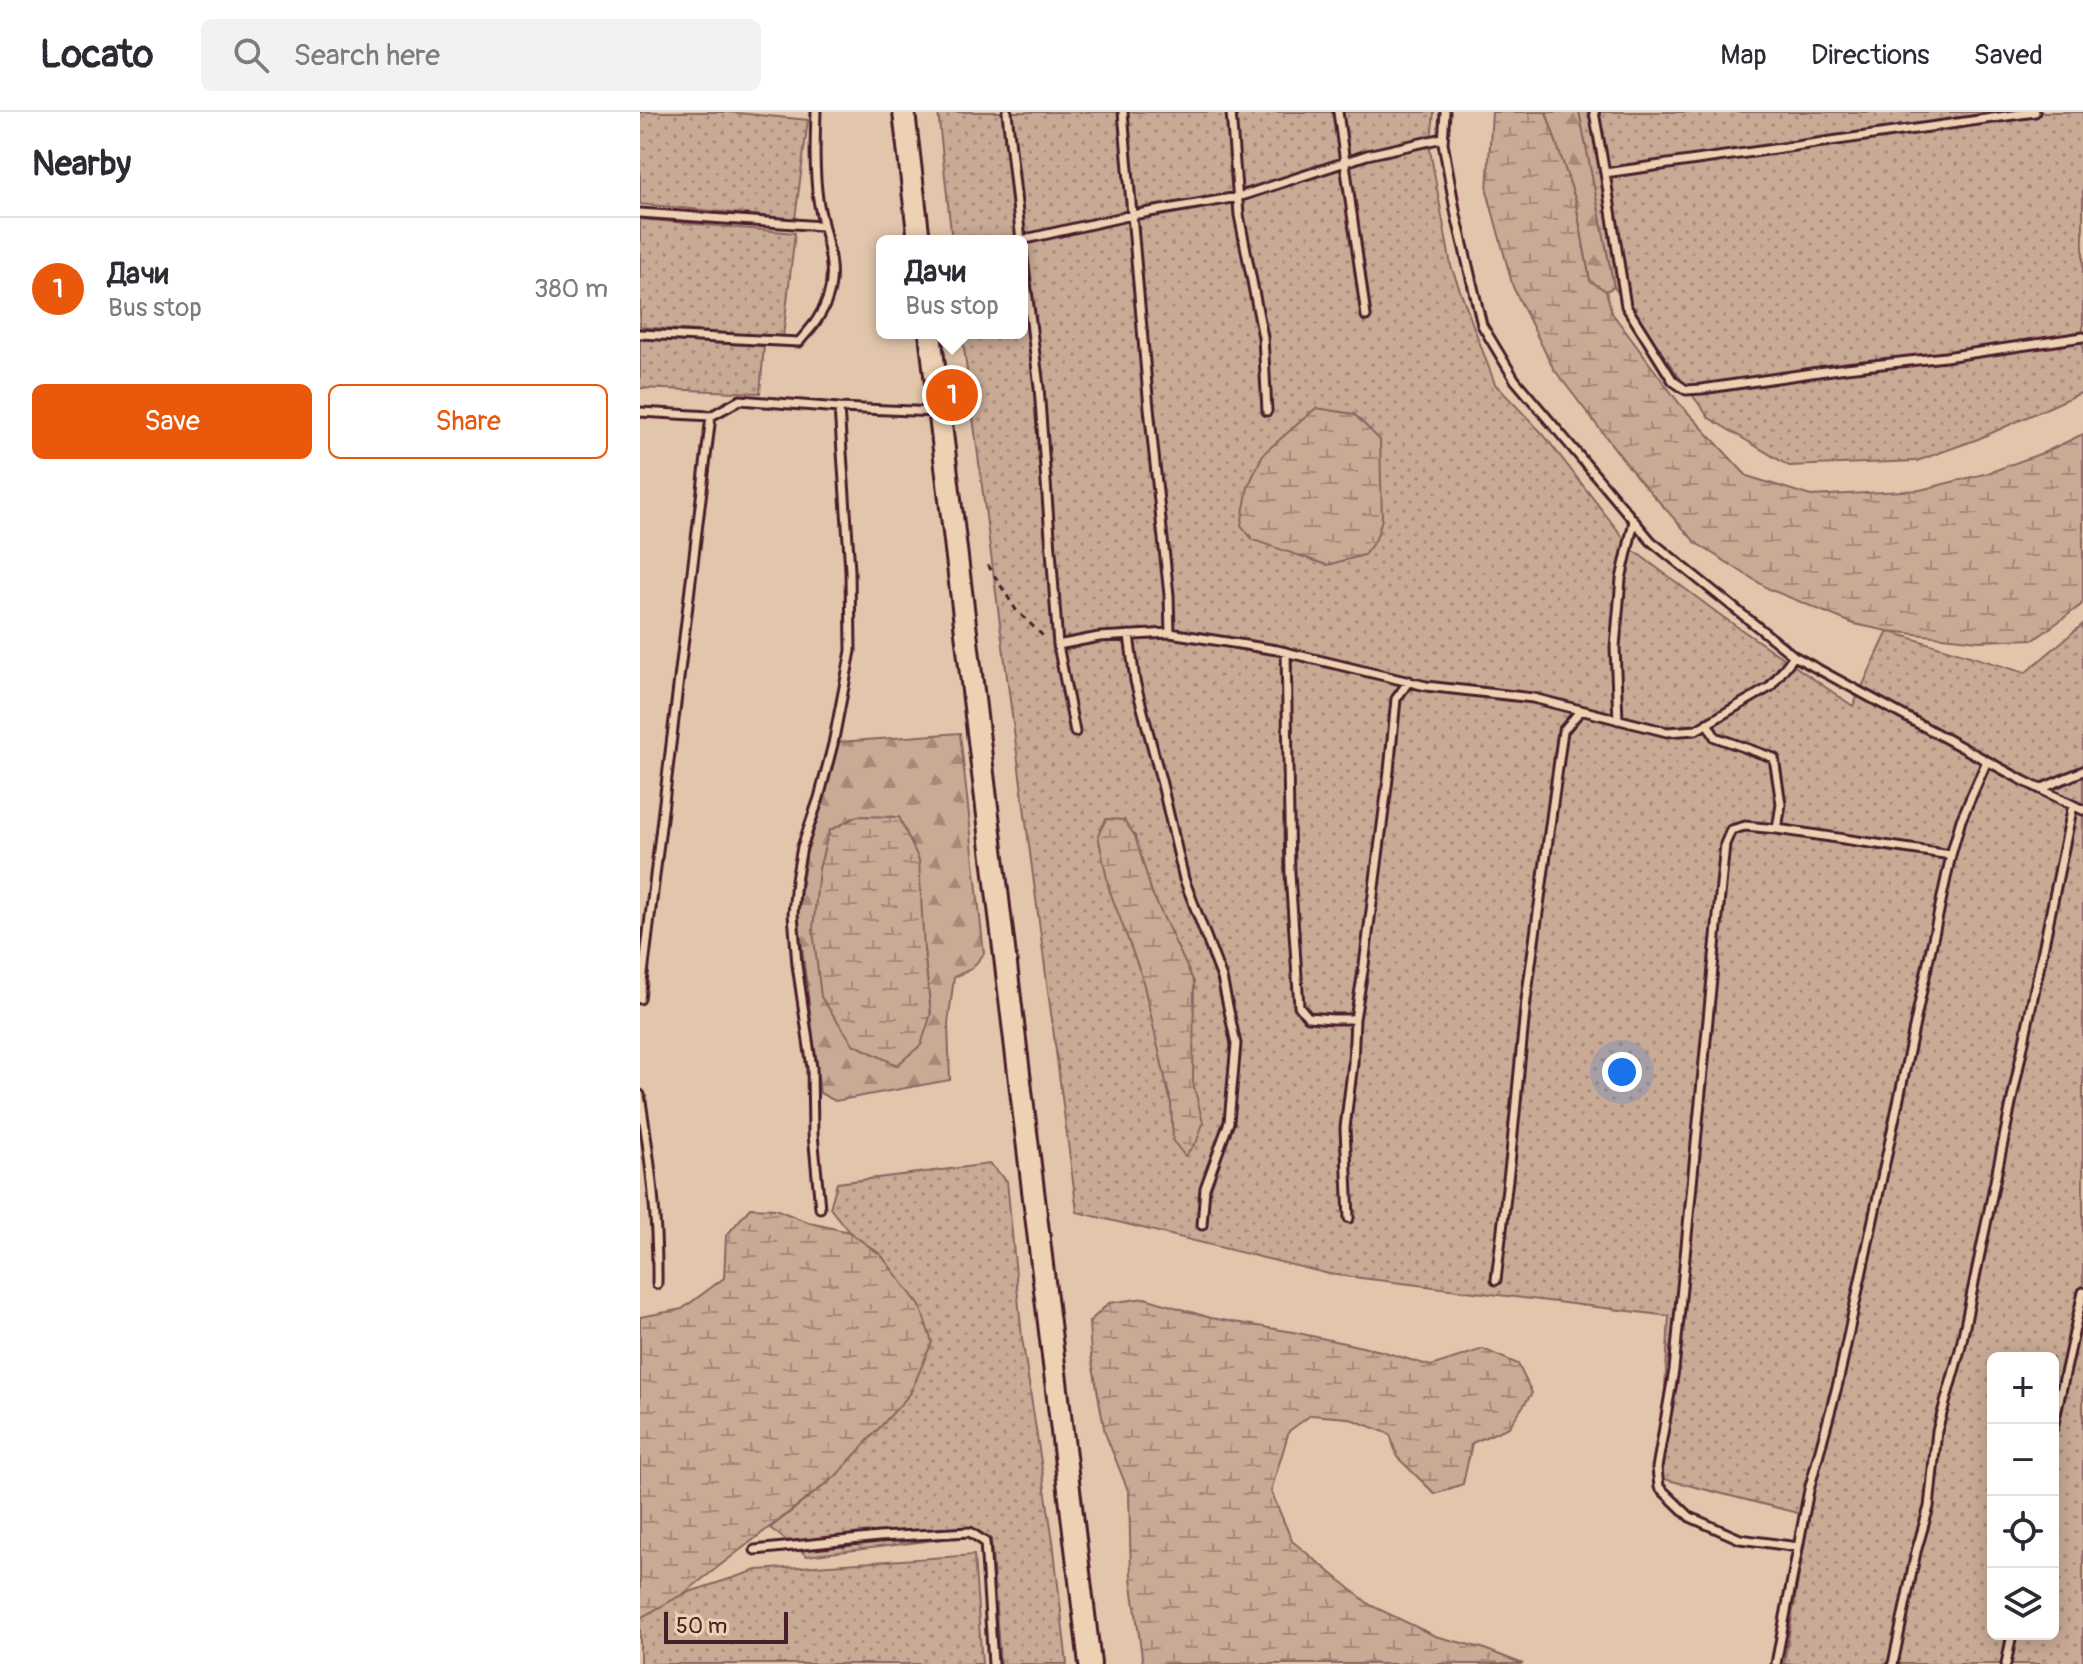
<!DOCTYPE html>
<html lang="en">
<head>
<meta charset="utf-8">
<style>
  body { margin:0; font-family:Pangolin,sans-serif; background:#f2f2f3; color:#2b2b33 }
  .controls { position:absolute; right:24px; bottom:24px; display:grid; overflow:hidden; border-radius:12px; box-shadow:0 4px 20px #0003 }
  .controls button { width:72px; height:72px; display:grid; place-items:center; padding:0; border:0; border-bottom:2px solid #e1e1e2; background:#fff; color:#2b2b33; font:40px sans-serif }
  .scale { position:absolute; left:24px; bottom:20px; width:124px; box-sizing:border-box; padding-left:8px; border:4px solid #4a1f2b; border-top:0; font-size:22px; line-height:28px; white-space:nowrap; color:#4a1f2b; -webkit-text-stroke:6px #ecd1b3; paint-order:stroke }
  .you { position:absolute; left:982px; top:960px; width:28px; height:28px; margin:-20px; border:6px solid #fff; border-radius:50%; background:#1a73e8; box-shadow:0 0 0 12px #1a73e833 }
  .badge { display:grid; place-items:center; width:52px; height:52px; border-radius:50%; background:#ea580c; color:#fff; font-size:26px; font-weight:700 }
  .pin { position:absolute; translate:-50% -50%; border:4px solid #fff; box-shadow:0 2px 8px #0006 }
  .popup { position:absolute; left:236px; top:123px; width:152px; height:104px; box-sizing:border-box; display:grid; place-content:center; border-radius:12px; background:#fff; filter:drop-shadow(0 2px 6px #0005); font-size:26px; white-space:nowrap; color:#7c7c81 }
  .popup b { font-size:30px; color:#2b2b33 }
  .popup::after { content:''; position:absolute; left:50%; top:100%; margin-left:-16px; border:16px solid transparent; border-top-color:#fff }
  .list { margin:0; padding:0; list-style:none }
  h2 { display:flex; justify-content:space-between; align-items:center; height:104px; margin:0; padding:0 32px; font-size:34px }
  h2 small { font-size:26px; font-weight:400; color:#7c7c81 }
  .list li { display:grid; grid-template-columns:52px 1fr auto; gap:24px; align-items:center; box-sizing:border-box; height:144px; padding:0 32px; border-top:2px solid #e1e1e2 }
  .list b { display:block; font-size:30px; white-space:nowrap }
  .list p { margin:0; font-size:26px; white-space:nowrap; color:#7c7c81 }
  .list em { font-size:26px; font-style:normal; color:#7c7c81 }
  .actions { display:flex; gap:16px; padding:24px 32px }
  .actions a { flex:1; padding:18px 0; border:2px solid #ea580c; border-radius:12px; text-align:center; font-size:28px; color:#ea580c }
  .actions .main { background:#ea580c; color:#fff }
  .icon { flex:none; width:44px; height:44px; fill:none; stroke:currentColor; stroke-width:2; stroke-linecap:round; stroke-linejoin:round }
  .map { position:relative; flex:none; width:1443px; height:1552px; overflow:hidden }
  header { display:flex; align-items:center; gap:48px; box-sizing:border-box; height:112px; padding:0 40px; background:#fff; border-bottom:2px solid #e1e1e2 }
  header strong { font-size:38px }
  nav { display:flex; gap:44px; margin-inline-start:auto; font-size:28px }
  .search { width:560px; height:72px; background:#f2f2f3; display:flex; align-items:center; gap:20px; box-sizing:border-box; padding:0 28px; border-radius:12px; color:#7c7c81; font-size:30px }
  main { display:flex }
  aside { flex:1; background:#fff }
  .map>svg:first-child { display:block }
  .green { fill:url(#green-dots); stroke:#8a6460; stroke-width:2; fill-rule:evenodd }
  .forest { fill:url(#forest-firs); stroke:#8a6460; stroke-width:2; fill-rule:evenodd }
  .wetland { fill:url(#wetland-marsh); stroke:#8a6460; stroke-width:2 }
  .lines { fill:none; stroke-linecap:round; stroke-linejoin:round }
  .lane-casing { stroke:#4a1f2b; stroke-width:13 }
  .secondary-casing { stroke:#4a1f2b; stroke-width:26 }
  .path { stroke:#4a1f2b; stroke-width:3; stroke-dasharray:6 6; stroke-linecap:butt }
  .lane { stroke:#ecd1b3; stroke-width:7 }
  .secondary { stroke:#ecd1b3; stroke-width:20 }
</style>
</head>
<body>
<header>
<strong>Locato</strong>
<div class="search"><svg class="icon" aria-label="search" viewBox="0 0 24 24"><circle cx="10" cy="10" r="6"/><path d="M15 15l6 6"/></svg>Search here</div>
<nav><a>Map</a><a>Directions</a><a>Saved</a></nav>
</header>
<main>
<aside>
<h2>Nearby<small></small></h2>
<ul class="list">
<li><span class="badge">1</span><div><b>Дачи</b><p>Bus stop</p></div><em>380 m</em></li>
</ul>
<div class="actions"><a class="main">Save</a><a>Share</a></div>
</aside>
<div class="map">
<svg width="1443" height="1552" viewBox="0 0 1443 1552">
  <defs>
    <pattern id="green-dots" width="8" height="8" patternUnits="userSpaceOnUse" patternTransform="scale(2)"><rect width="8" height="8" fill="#c9aa95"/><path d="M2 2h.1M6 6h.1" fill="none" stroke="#a58a7a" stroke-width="1.8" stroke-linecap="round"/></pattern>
    <pattern id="forest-firs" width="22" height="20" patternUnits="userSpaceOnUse" patternTransform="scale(2)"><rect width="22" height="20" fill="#c9aa95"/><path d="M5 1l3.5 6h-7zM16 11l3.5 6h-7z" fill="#a58a7a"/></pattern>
    <pattern id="wetland-marsh" width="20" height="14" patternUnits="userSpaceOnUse" patternTransform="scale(2)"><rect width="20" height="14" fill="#c9aa95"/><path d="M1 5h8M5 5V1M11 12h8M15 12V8" fill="none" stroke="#a58a7a"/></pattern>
  </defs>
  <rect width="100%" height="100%" fill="#e2c6ab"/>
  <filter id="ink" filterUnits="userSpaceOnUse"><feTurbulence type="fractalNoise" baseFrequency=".0125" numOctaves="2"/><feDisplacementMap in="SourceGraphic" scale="16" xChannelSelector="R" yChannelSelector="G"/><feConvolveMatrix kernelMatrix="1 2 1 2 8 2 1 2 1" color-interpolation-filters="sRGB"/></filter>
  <g filter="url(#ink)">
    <path class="green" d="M0,0H88L168,8L155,107L0,92Z
      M298,0H794L790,38L811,154L855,272L903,322L993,438L1083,505L1213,594L1248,519L1385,561L1443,512V1552H1144L1169,1404L1020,1366L1029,1204L689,1162L437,1100L322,221H382V129H312ZM1353,1246H1413V1522H1353Z
      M939,0H1443V280L1338,327L1277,349L1149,354L1069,306L974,175Z
      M0,107L155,121L143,225L0,215Z
      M0,227L124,234L120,281L0,276Z
      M350,1052L367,1069L382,1226L413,1429L427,1552H360L351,1426L327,1424L167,1444L130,1416L196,1364L241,1143L209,1120L190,1096L197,1071Z
      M334,1443L342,1552H0V1506L43,1482L117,1458Z"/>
    <path class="forest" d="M906,0H939L974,175L966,179L950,169L935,87Z
      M320,621L344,842L331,857L314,865L308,912L310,968L195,989L180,981L158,802L166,743L181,696L199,630ZM284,838L291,902L258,953Z"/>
    <path class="wetland" d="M852,0H906L935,87L950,169L966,179L972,201L1039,291L1107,364L1171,384L1280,378L1348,361L1405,340L1443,322V489L1441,493L1395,527L1339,529L1248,519L1214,512L1129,477L1056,431L996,364L913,256L873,175L847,79Z
      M676,296L714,302L740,328L742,407L736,427L724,443L687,453L613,428L601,413L608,375L623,342Z
      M217,704L259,705L279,748L284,838L291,902L281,933L257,953L213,932L181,885L173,818L179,757L189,719Z
      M466,707L484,708L495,724L512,781L554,870L553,970L563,1011L557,1029L545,1044L533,1029L531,992L502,865L469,777L458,723Z
      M110,1096L135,1097L170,1111L209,1120L241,1143L280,1194L292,1230L270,1282L196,1364L43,1482L0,1506V1205L42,1197L84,1166L86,1124Z
      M505,1186L571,1206L653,1220L741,1239L791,1254L843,1237L878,1252L892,1281L869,1315L832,1331L823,1372L795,1382L757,1345L750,1322L708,1306L671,1303L649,1319L631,1379L652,1429L730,1493L795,1524L842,1536L883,1552H503L491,1466L489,1381L465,1321L451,1244L449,1210L469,1191Z"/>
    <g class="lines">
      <g class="lane-casing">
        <path id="lane" d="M367,0L381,129
          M591,0L599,103L623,225L627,299
          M698,0L726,204
          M805,0L803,31L816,103L842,213L875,268L1011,429L1154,544L1384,669L1443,698
          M954,0L965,61L1395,0
          M965,61L986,194L1033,269L1046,278L1062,277L1206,256L1305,245L1443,225
          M0,101L182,114
          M381,128L492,103L598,85L727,43L803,26
          M382,138L399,275L418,533L435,620
          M0,222L159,230C165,222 173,215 178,206C205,166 184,128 178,87C174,58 175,29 176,0
          M0,300L71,304L100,288L199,296L297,300
          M530,521L637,538L786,574L893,586L1027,620L1056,618L1130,575L1154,544
          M489,523L495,569L522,672L544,767L582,866L596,932L589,1010L565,1076L562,1113
          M418,533L459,525L530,521L529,483L509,296L483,0
          M646,540L650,762L659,894L668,905L692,907H715
          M978,608L975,535L981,467L994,409
          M1067,611L1075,625L1134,646L1141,692L1137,717L1105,714L1091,718L1085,732L1034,1258L1017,1356L1019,1375L1050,1405L1100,1427L1158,1435
          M1400,677L1443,659
          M1137,717L1311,743L1321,708L1347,649
          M0,887L71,304
          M0,983C10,1046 18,1108 17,1172
          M180,1096L173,1022L172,956L157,853L153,802L156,768L162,735L179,686L193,632L211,539L210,458L199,296
          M709,1106L705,1016L713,951L715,907L724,853L749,659L756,587L769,569
          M856,1168L871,1042L886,888L923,619L941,598
          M1413,1316L1443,1180
          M115,1438L239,1425L330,1420L345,1430L353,1552
          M1136,1552L1169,1378L1198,1271L1311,743
          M1253,1552L1276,1440L1289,1395L1297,1319L1320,1238L1433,693
          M1366,1552L1372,1522"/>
      </g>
      <g class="secondary-casing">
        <path id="secondary" d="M264,0L279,129
          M290,221L450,1552"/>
      </g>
      <path class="path" d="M348,453L376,498L404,525"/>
      <use href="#lane" class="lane"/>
      <use href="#secondary" class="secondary"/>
    </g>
  </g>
</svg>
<div class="controls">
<button>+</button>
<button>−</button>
<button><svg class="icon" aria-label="locate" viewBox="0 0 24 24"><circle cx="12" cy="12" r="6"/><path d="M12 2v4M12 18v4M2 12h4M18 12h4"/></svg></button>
<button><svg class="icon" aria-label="layers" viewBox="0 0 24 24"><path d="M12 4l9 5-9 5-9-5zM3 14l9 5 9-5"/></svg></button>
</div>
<div class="scale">50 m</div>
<div class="you"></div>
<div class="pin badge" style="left:312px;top:283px">1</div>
<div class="popup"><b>Дачи</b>Bus stop</div>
</div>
</main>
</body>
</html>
